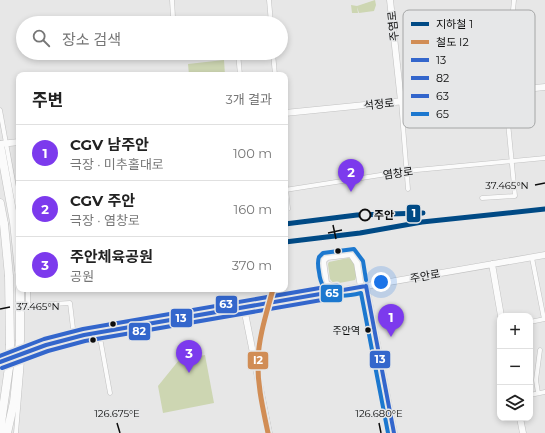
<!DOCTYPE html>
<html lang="ko">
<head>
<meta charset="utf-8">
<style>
  body { margin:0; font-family:Montserrat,"Noto Sans KR",sans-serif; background:#f2f2f2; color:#222 }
  .controls { position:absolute; right:12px; bottom:12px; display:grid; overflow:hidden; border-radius:8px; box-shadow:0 2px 6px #0003 }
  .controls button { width:36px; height:36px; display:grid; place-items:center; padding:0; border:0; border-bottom:1px solid #e0e0e0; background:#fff; color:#222; font:20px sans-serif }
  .you { position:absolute; left:381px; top:282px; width:14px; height:14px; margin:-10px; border:3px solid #fff; border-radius:50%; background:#1a73e8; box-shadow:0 0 0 6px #1a73e833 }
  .badge { display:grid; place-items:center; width:26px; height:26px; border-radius:50%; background:#7c3aed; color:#fff; font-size:13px; font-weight:700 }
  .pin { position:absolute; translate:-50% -33px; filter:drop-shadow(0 1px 2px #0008) }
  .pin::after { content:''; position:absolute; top:21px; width:14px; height:12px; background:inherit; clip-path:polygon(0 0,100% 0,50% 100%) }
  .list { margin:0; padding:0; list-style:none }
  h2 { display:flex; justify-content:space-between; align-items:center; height:52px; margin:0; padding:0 16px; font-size:17px }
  h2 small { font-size:13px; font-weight:400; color:#767676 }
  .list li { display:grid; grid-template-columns:26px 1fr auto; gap:12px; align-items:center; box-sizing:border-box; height:56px; padding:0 16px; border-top:1px solid #e0e0e0 }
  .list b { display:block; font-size:15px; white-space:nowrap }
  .list p { margin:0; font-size:13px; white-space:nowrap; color:#767676 }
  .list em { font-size:13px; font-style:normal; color:#767676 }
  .icon { flex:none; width:22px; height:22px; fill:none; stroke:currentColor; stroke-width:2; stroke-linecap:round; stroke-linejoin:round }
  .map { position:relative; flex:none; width:545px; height:433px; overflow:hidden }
  .search { position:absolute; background:#fff; box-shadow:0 2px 6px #0003; left:16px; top:16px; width:272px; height:44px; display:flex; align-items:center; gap:10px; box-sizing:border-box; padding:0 14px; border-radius:22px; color:#767676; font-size:15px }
  .panel { position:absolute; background:#fff; box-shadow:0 2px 6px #0003; left:16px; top:72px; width:272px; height:220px; border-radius:8px }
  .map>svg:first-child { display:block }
  .green { fill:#cdd6b2 }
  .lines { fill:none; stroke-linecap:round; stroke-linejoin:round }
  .street-casing { stroke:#c2c2c2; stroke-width:5 }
  .secondary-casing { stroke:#c2c2c2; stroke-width:7 }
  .highway-casing { stroke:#c2c2c2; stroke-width:9 }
  .street { stroke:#fbfbfb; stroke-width:4 }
  .secondary { stroke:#fbfbfb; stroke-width:6 }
  .highway { stroke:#fbfbfb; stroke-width:8 }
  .highway-bridge-casing { stroke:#c2c2c2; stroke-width:9; stroke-linecap:butt }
  .highway-bridge { stroke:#fbfbfb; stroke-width:8 }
  .bus-1-casing { stroke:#e6e7e8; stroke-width:7 }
  .bus-2-casing { stroke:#e6e7e8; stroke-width:7 }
  .bus-3-casing { stroke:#e6e7e8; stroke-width:7 }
  .bus-4-casing { stroke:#e6e7e8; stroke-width:7 }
  .bus-1 { stroke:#36c; stroke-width:4 }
  .bus-2 { stroke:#36c; stroke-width:4 }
  .bus-3 { stroke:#36c; stroke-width:4 }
  .bus-4 { stroke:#1c78cf; stroke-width:4 }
  .rail-1-casing { stroke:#e6e7e8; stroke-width:8 }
  .rail-1 { stroke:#d18d55; stroke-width:5 }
  .metro-1-casing { stroke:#e6e7e8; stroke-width:8 }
  .metro-1 { stroke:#004a85; stroke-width:5 }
  .ticks { fill:none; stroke:#0d0d0d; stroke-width:1.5 }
  .stop-dot { fill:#e6e7e8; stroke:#0d0d0d; stroke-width:2 }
  .bus-dot { fill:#0d0d0d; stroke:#e6e7e8; stroke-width:1.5 }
  .labels { text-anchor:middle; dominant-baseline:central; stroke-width:3; stroke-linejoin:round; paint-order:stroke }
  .bus-label { font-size:10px; fill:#0d0d0d; stroke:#e6e7e8; text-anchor:end }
  .street-label { font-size:11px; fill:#0d0d0d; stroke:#e6e7e8 }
  .stop-label { font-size:11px; font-weight:bold; fill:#0d0d0d; stroke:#e6e7e8; text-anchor:start }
  .key { fill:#e6e7e8; stroke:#a5a6a6; stroke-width:1 }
  .key-label { font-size:11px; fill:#0d0d0d }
  .ticks-label { font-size:10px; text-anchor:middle; fill:#0d0d0d; stroke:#e6e7e8; stroke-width:3; stroke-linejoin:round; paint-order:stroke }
  .line-badge { stroke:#e6e7e8; stroke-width:1.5 }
  .badge-label { font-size:11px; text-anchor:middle; font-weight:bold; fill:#fff }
</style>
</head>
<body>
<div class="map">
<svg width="545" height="433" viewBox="0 0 545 433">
  <rect width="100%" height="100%" fill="#e7e7e7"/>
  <path class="green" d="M375,0L376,5L374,11L359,13L357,7L358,13H352L351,5L357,6Z
    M224,60L225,75H189L188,64Z
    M348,258L352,259C355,264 358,275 355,280L334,284L330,279L328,264L329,262Z
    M205,355L214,403L163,413L158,386L179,360Z"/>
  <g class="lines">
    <g class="street-casing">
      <path id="street" d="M172,0L173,17
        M269,0L271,23
        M238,53L240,75
        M273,53L275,75
        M401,101L408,189
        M0,110L19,214
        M285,179L288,209
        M285,190L406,171L545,158
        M482,198L515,196L505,91L514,0
        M532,258L544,319
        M28,289V305
        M20,306L70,303L74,337
        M530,322L545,319
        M99,332L110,393
        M538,393L536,380L540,350
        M530,395L545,392
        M16,433L22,360"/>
    </g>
    <g class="secondary-casing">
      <path id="secondary" d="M390,0L401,101
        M285,113L545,87
        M0,144L19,142
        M492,264L501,316
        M366,286L394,433
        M338,291L326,283L323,261L327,257L351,254L357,263L361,287
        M244,308L269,433
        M0,362L46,345L84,335L545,255
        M520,418L523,433"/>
    </g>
    <g class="highway-casing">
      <path id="highway" d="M0,145L14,222
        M0,203L4,224
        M9,276L10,344
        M20,289V340
        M0,430L9,367
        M7,433L14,402L18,364"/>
    </g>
    <use href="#street" class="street"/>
    <use href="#secondary" class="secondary"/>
    <use href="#highway" class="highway"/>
    <g class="highway-bridge-casing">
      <path id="highway-bridge" d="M14,222L19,271
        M4,224L9,276
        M18,364L20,340
        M9,367L10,344"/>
    </g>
    <use href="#highway-bridge" class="highway-bridge"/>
    <g class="bus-1-casing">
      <path id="bus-1" d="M366,286L394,433
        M0,362L46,345L84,335L366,286"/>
    </g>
    <g class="bus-2-casing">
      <path id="bus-2" d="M2,368L48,351L85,341L339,297"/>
    </g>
    <g class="bus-3-casing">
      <path id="bus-3" d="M0,356L44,339L83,329L337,285"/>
    </g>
    <g class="bus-4-casing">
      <path id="bus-4" d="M366,280L363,261L354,249L323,253L319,257C317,262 318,267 319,272C322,299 340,298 361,293L388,433"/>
    </g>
    <use href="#bus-1" class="bus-1"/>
    <use href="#bus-2" class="bus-2"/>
    <use href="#bus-3" class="bus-3"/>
    <use href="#bus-4" class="bus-4"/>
    <g class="rail-1-casing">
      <path id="rail-1" d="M285,200V236
        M268,433C263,409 257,384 258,359C259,335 267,312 273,289"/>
    </g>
    <use href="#rail-1" class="rail-1"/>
    <g class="metro-1-casing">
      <path id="metro-1" d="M285,224L357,215L423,213
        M285,242L360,233L422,222L545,209"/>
    </g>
    <use href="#metro-1" class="metro-1"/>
  </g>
  <path class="ticks" d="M535,185L545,183M333,225L336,239M328,233L342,230M0,309L10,307M117,423L120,433M379,423L381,433"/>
  <circle class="stop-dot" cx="365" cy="215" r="5.5"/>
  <g class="bus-dot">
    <circle cx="338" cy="251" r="3.5"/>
    <circle cx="113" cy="324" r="3.5"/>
    <circle cx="368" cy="330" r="3.5"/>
    <circle cx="93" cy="340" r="3.5"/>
  </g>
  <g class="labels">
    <g class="bus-label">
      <text x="360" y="330">주안역</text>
    </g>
    <g class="street-label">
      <text transform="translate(393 26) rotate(-96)">주염로</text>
      <text transform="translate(379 104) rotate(-6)">석정로</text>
      <text transform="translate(398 173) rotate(-8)">염창로</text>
      <text transform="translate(425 276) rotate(-10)">주안로</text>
    </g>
    <g class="stop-label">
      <text x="374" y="215">주안</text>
    </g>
  </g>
  <rect x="403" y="10" width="132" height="118" rx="6" class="key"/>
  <rect x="411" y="22" width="18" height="4" fill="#004a85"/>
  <rect x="411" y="40" width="18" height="4" fill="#d18d55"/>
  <rect x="411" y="58" width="18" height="4" fill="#36c"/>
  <rect x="411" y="76" width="18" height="4" fill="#36c"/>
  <rect x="411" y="94" width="18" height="4" fill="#36c"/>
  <rect x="411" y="112" width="18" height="4" fill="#1c78cf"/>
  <g class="key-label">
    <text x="436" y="28">지하철 1</text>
    <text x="436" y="46">철도 I2</text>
    <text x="436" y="64">13</text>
    <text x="436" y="82">82</text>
    <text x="436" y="100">63</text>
    <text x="436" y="118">65</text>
  </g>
  <g class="ticks-label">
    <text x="507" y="189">37.465°N</text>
    <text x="38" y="310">37.465°N</text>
    <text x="117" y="417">126.675°E</text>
    <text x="379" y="417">126.680°E</text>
  </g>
  <g class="line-badge">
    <rect x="406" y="204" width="15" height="19" rx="4" fill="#004a85"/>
    <rect x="320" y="284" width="23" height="19" rx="4" fill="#1c78cf"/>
    <rect x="215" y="295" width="23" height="19" rx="4" fill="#36c"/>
    <rect x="170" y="308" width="23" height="20" rx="4" fill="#36c"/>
    <rect x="128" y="322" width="23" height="19" rx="4" fill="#36c"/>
    <rect x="369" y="350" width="22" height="19" rx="4" fill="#36c"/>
    <rect x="247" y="351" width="22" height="19" rx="4" fill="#d18d55"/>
  </g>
  <g class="badge-label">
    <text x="414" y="217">1</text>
    <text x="332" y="297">65</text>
    <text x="226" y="308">63</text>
    <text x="181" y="322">13</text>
    <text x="139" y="335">82</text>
    <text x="380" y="363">13</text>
    <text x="258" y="364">I2</text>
  </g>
</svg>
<div class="controls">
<button>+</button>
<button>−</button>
<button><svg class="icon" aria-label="layers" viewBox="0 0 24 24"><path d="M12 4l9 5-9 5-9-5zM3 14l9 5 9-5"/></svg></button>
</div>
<div class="you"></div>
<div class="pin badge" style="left:391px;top:337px">1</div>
<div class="pin badge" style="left:351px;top:192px">2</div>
<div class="pin badge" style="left:189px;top:373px">3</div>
<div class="search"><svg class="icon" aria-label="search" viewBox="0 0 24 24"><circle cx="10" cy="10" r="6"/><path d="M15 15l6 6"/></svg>장소 검색</div>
<section class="panel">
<h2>주변<small>3개 결과</small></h2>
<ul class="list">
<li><span class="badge">1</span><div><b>CGV 남주안</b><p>극장 · 미추홀대로</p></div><em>100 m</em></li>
<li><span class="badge">2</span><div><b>CGV 주안</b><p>극장 · 염창로</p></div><em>160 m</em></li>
<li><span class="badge">3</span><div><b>주안체육공원</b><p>공원</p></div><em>370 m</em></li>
</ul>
</section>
</div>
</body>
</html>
